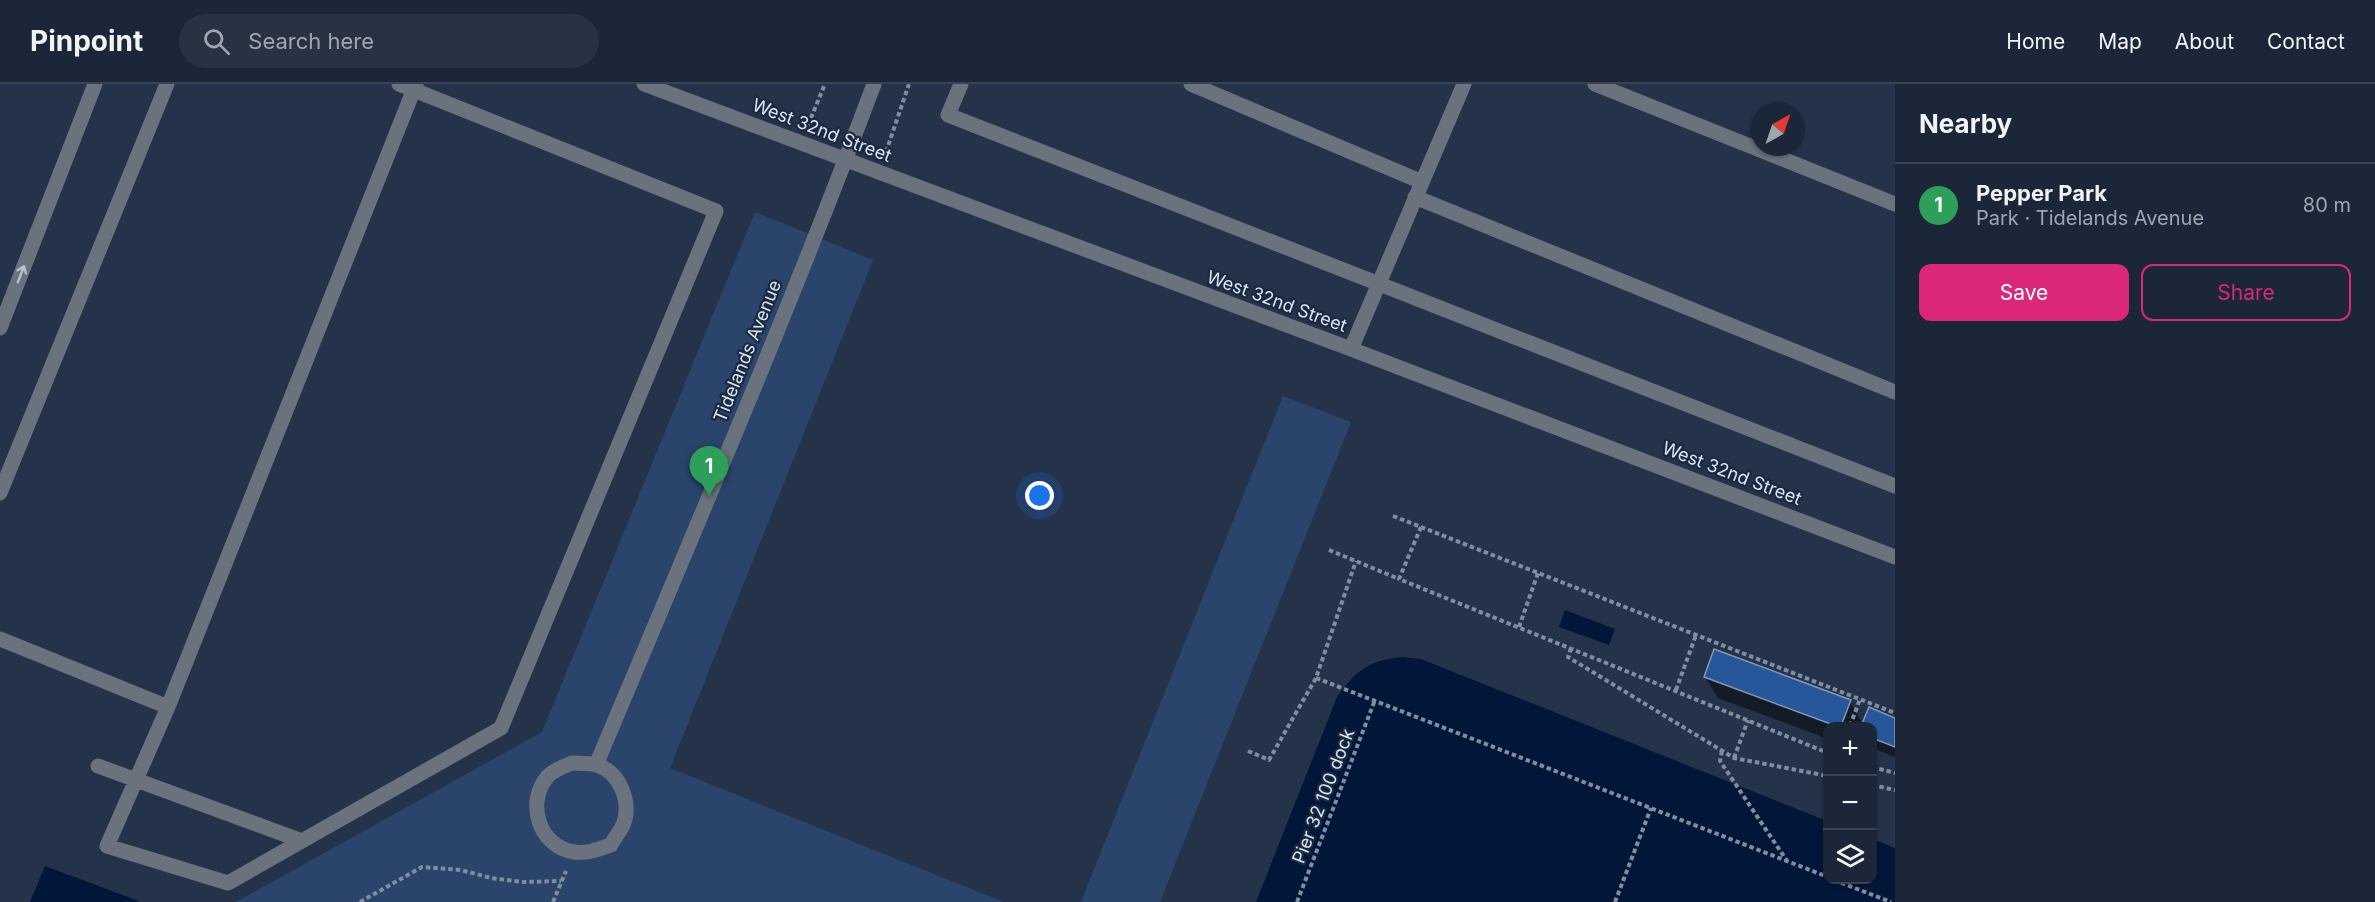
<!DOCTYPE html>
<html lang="en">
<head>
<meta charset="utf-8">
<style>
  body { margin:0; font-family:Inter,sans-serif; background:#283243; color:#f1f3f6 }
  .controls { position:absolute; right:18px; bottom:18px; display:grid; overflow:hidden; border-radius:12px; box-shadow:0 2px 4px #0004 }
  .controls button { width:54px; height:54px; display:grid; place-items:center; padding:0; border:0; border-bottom:2px solid #394353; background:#1b2638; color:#f1f3f6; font:30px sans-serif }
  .compass { position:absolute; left:1751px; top:18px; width:54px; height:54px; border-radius:50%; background:#1b2638; box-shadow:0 2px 4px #0004; rotate:40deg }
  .you { position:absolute; left:1040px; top:412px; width:21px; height:21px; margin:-15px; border:4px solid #fff; border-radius:50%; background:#1a73e8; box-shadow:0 0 0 9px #1a73e833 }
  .badge { display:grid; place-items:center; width:39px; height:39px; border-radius:50%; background:#db2777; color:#fff; font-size:20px; font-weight:700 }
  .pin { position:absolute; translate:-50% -50px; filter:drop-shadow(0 2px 3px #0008) }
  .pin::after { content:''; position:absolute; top:32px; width:21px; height:18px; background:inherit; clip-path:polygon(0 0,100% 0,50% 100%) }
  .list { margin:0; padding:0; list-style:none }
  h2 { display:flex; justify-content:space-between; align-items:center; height:78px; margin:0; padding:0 24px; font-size:26px }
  h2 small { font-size:20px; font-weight:400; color:#a0a5ae }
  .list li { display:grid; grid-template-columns:39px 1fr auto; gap:18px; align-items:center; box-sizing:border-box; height:84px; padding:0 24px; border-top:2px solid #394353 }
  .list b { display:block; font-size:22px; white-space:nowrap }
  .list p { margin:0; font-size:20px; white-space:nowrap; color:#a0a5ae }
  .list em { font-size:20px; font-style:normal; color:#a0a5ae }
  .actions { display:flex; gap:12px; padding:18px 24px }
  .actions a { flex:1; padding:14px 0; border:2px solid #db2777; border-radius:12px; text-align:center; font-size:21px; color:#db2777 }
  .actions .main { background:#db2777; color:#fff }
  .icon { flex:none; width:33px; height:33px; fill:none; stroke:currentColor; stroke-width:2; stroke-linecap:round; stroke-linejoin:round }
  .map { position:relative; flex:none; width:1895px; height:818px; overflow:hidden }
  header { display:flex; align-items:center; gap:36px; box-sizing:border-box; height:84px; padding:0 30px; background:#1b2638; border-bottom:2px solid #394353 }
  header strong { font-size:28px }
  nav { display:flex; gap:33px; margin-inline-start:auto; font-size:21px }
  .search { width:420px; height:54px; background:#283243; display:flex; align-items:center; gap:15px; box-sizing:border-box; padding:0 21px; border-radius:33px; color:#a0a5ae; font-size:22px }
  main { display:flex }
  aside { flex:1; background:#1b2638 }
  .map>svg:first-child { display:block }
  .green { fill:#2a446b }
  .water { fill:#011639 }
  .shadow { fill:#0007 }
  .building { fill:#28569b; stroke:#8597b3; stroke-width:1.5 }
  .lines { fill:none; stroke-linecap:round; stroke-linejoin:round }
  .path { stroke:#808da0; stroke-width:4; stroke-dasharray:4.5 3; stroke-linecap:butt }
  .minor { stroke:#6a727e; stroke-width:15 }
  .oneway { stroke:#b8c2d0 }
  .labels { text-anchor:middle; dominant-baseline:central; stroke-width:4.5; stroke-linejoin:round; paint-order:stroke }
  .street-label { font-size:18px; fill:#dae4f3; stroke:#1a293f }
</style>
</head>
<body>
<header>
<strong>Pinpoint</strong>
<div class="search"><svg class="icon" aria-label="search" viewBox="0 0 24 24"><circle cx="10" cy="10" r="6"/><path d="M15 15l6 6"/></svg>Search here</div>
<nav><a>Home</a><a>Map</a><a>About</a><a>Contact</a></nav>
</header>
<main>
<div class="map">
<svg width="1895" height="818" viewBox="0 0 1895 818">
  <rect width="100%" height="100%" fill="#24334a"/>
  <path class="green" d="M755,128L873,176L670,684L1004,818H236L542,648Z
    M1283,312L1351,338L1160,818H1081Z"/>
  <path class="water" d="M1565,526L1615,545L1609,561L1559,543Z
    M1403,573L1421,575L1827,737L1828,796H1872L1873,755L1895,764V818H1256L1337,613C1356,586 1370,576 1403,573Z
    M45,782L136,816L139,818H30Z"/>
  <path class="shadow" d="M1705,593L1850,617L1863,641L1895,636V673L1872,664V642H1828V655L1718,614Z"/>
  <path class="building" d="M1714,565L1851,616L1841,642H1836L1704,593Z
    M1869,623L1895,634V663L1872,654V642H1861Z"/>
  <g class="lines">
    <path class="path" d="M808,41L825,0
      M886,68L909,0
      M1393,432L1895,629
      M1421,443L1399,495L1828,669
      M1329,466L1399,495
      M1519,543L1538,489
      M1571,564L1568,573L1734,674L1828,692
      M1316,594L1828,793
      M1676,606L1696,551
      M1850,642L1860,615
      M1248,667L1269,676L1316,594L1356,477
      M1722,667L1720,677L1787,777
      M1734,674L1748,636
      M1872,683L1895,689
      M1872,701L1895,706
      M1834,796L1891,818
      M360,818L422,783L461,786L491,794L523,798L561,797
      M553,818L566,787
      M1297,818L1375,616
      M1615,818L1651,724"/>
    <path class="minor" d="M644,0L1351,265L1895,473
      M961,0L948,31L1895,402
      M1191,0L1422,98
      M1595,0L1895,120
      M1415,113L1895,308
      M0,244L95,0
      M1351,265L1464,0
      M0,409L167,0
      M0,555L168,623L416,0
      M168,623L107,762L228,799L501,644L716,127L399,0
      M572,679C580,679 589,679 597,681C620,688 632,719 623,741C620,748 614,754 611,761C599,765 587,770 574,768C539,763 525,718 548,692C555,685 564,682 572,679Z
      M596,681C691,455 788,230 874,0
      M98,682L302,757"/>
  </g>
  <defs><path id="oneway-shaft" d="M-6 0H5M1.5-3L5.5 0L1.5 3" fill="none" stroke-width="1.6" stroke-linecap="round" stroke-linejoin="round" transform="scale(1.5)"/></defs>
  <use class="oneway" href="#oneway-shaft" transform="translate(21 190) rotate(-69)"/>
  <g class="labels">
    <g class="street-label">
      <text transform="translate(822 46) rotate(21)">West 32nd Street</text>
      <text transform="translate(1277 217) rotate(20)">West 32nd Street</text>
      <text transform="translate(747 267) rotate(-68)">Tidelands Avenue</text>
      <text transform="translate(1732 389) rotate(21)">West 32nd Street</text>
      <text transform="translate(1323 712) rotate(-69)">Pier 32 100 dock</text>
    </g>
  </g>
</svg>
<div class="controls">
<button>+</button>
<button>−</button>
<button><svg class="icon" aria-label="layers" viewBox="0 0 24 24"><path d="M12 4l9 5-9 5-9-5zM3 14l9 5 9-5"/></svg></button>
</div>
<svg class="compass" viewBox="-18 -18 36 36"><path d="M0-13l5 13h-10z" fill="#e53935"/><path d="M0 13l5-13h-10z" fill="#a0a5ae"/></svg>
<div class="you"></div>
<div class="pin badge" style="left:709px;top:412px;background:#2e9e5b">1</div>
</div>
<aside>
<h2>Nearby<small></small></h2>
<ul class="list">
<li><span class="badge" style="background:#2e9e5b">1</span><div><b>Pepper Park</b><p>Park · Tidelands Avenue</p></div><em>80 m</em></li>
</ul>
<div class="actions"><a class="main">Save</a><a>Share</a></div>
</aside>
</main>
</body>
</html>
